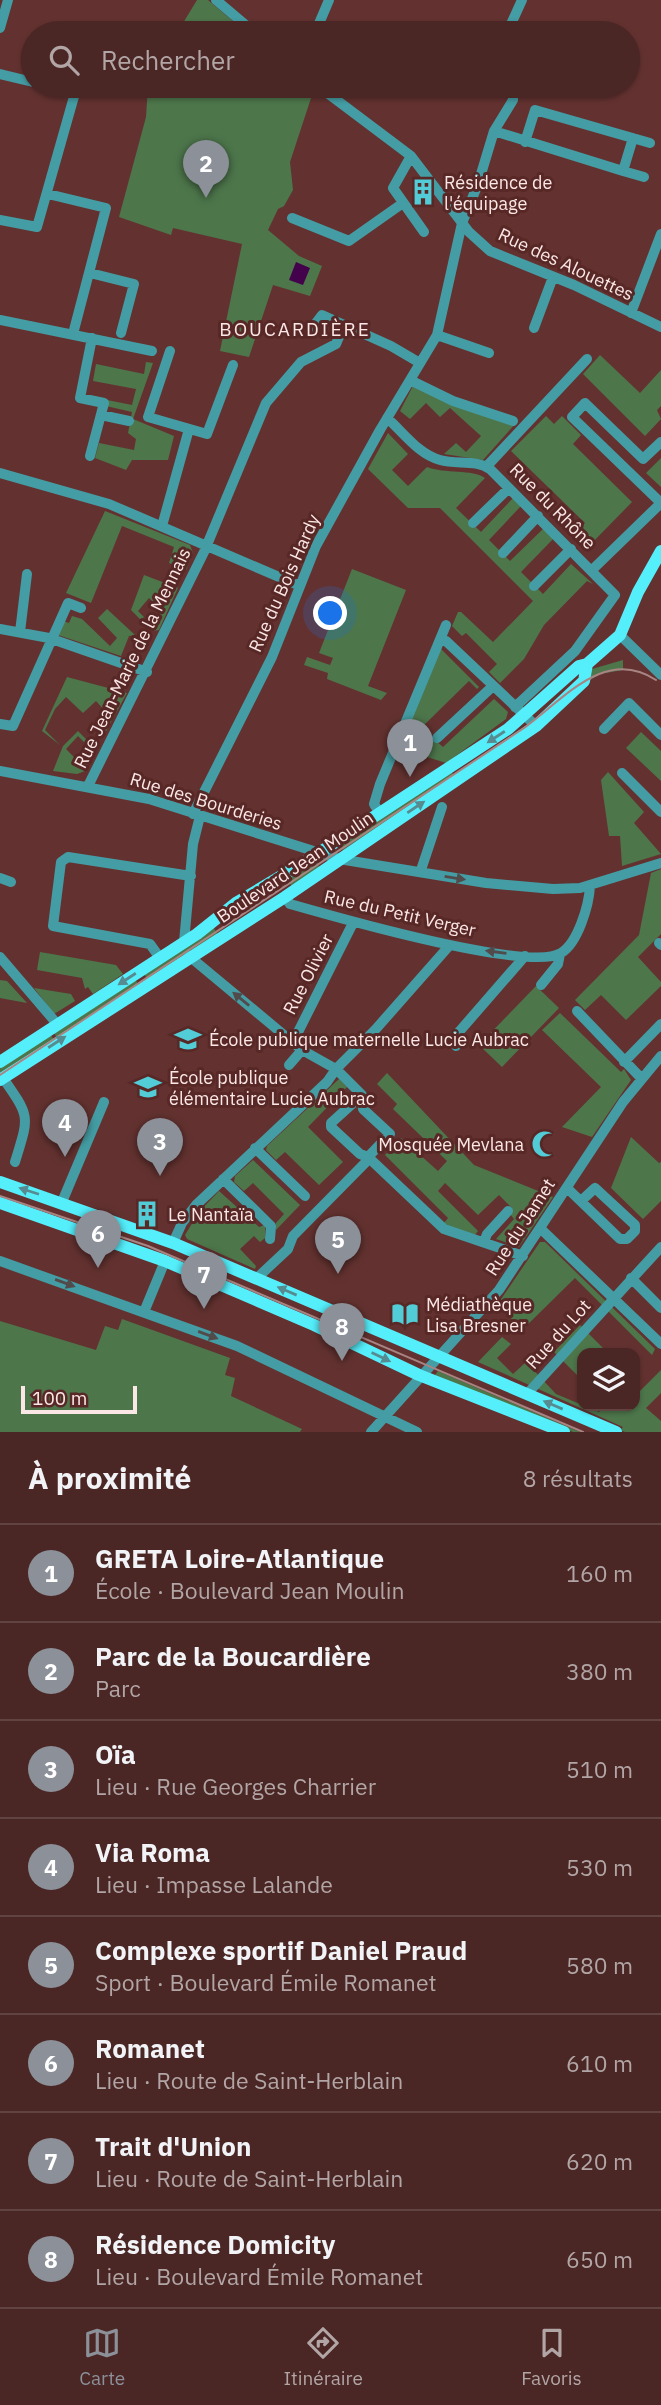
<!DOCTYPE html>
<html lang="fr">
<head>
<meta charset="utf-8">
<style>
  body { margin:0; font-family:"IBM Plex Sans",sans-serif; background:#543231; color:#f1f3f6 }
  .controls { position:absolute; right:21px; bottom:21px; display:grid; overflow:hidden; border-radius:14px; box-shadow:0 2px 5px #0004 }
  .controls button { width:63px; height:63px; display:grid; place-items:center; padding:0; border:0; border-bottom:2px solid #614341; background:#4a2624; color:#f1f3f6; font:35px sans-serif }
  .scale { position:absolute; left:21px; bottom:18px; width:116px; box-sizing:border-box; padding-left:7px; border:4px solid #fbe7e6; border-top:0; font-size:19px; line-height:24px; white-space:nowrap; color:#fbe7e6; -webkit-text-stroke:5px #582826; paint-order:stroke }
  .you { position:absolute; left:331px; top:614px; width:24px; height:24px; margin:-18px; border:5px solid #fff; border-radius:50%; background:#1a73e8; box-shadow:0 0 0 10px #1a73e833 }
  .badge { display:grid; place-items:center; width:46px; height:46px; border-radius:50%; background:#8c9099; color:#fff; font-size:23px; font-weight:700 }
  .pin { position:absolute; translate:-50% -58px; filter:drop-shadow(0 2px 4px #0008) }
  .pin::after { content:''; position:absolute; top:37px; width:24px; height:21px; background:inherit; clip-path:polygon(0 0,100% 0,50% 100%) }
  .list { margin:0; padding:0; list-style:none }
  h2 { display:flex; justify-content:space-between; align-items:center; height:91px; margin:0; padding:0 28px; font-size:30px }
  h2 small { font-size:23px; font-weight:400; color:#b2a5a6 }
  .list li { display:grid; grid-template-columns:46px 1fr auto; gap:21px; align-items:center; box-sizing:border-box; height:98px; padding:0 28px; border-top:2px solid #614341 }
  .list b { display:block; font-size:26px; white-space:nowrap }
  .list p { margin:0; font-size:23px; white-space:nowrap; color:#b2a5a6 }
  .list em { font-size:23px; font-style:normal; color:#b2a5a6 }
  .icon { flex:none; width:38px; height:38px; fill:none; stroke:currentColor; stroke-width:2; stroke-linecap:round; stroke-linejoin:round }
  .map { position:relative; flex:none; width:661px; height:1432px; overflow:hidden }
  .search { position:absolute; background:#4a2624; box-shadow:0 2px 5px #0004; left:21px; right:21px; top:21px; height:77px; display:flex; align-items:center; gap:18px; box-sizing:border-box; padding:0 24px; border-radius:38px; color:#b2a5a6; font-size:26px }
  .sheet { height:875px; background:#4a2624 }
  nav { display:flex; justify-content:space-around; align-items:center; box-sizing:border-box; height:98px; border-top:2px solid #614341; background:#4a2624; font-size:19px; color:#b2a5a6 }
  nav a { display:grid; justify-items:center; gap:4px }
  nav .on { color:#8c9099 }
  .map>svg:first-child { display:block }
  .green { fill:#4d764b }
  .water { fill:#44024c }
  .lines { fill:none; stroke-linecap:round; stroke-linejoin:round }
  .minor { stroke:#449da4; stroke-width:10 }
  .major { stroke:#55effc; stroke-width:12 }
  .tram { stroke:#a88483; stroke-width:2 }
  .oneway { fill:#568c91 }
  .oneway2 { fill:#524b4c }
  .labels { text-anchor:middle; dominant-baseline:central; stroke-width:6; stroke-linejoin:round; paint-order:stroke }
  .poi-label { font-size:18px; fill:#fbe7e6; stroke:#582826; text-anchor:start }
  .street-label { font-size:18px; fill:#fbe7e6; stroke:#582826 }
  .neighbourhood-label { font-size:19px; letter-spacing:2px; fill:#fbe7e6; stroke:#582826 }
</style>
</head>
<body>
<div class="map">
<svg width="661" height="1432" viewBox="0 0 661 1432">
  <rect width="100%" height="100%" fill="#633230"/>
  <path class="green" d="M197,0H208L247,33H177Z
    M148,86H310L314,89L290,162L293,190L284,206L278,209L268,230L299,256L322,266L310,296L273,285L249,357L220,351L242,244L173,228L171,235L119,217L146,117Z
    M600,355L640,393L661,370V406L657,410L661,419L645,436L583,374Z
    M146,362L153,363L133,419L174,436L168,460H132L126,470L95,458L99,443L134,450L136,439L128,433L132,412L106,406L107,400L132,405L136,389L93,381L96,364L144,374Z
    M413,386L515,424L483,460L444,454L456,443L466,452L481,436L450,408L440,417L426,403L410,419L400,411Z
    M546,416L554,424L562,416L581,435L573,444L632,502L590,545L577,532L585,523L511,451Z
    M388,433L408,454L392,470L408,486L427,467C444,474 473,469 485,478L456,508L481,532L513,498L521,506L489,540L510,561L544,528L554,538L521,572L543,594L571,564L593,584L587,581L544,625L524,659L500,683L489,672L497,664L466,633L462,636L452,626L458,612H461L493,642L533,601L440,508H408L368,469Z
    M661,458V487L646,473Z
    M105,511L190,545L193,553L186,570L169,563L174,547L122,526L91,603L66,593Z
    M352,569L406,590L368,686L387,693L381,700L327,679L328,673L304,665L307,657L330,665L333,658L319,653Z
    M144,575L178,588L159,630L153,631L145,624L148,621L152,624L163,611L149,598L138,611L144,617L141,620L131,610Z
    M107,609L135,635L129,636L121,656L58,635L63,621L69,623L72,616L82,619L110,646L117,638L98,618Z
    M441,649L479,687L477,689L469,681L421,728L443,747L494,699L508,712L506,719L446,763L399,748Z
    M623,660V670L600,674L587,682L592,669Z
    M67,677L127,693L105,733L97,726L108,714L96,701L83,713L66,697L55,709L45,730L60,745L42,731Z
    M78,731L87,740L84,742L78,736L66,749L79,762L92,750L94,752L85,771L77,774L53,771L63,746Z
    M641,732L661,751V781L626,748Z
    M450,770L455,777L343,850L339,843Z
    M608,772L644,812L634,823L661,854L622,866L620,836H609L601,780Z
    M315,859L319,866L293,888L284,875Z
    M661,869V934L638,957L661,982V986L626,1020L601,995L585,1010L575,1000L639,935L651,873Z
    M211,924L219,936L148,979L143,973Z
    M40,952L116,965L123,974L93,994L88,987L85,989L82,978L37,970Z
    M134,978L139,985L58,1039L53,1032Z
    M0,980L7,981L27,1003L0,998Z
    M536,986L559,1008L502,1067L479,1045Z
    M34,988L71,994L75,1001L54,1014Z
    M560,1013L621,1072L624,1069L631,1080L592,1137L562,1127L601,1087L542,1030Z
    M50,1034L55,1041L0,1077V1067Z
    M387,1073L474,1165L553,1197L519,1247L496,1239L514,1219L510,1214L512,1208L499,1195L478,1215L445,1183L438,1191L478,1231L475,1235L450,1228L444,1223L448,1218L385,1155L401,1138L438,1171L447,1161L393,1109L397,1104L377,1084Z
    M339,1079L347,1087L308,1127L343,1162L319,1185L285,1152L276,1160L266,1150L267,1146Z
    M631,1137L659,1163L661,1162V1201L643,1219L611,1188Z
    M253,1160L300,1205L276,1230V1223L284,1214L253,1183L244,1191L234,1182L235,1176Z
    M219,1191L259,1227L265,1225V1238L260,1242L254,1236L240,1249L256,1266L255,1269L187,1239L185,1235L199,1212Z
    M540,1242H545L655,1349L652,1355L575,1278L519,1333L515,1328L518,1325L497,1305Z
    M122,1319L230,1358L225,1375L235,1378L231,1396L302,1429L300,1432H0V1321L96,1350L105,1326L118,1330Z
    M580,1325L605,1350L601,1353H582V1380L554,1352Z
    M502,1337L511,1344L497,1358L513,1374L526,1362L556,1394L599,1412L605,1406H635V1396L661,1370V1393L646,1408L661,1421V1432H625L620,1430L623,1427L478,1362Z
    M438,1371L580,1432H573L435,1375Z"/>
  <path class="water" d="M296,262L310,268L303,285L289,280Z"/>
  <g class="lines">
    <path class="minor" d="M216,0L255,33
      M0,28L8,0
      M315,33L329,0
      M507,33L522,0
      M0,74L33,82
      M318,86L411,156L469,232L490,251L574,285L661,327
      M494,131L623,171L633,138
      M525,142L535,110L650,143
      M411,156L393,188L424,232
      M623,171L644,177
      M48,194L106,208L74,330
      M292,218L349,241L403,203
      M0,220L37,227L75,93L47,86
      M90,273L134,284L121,333
      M631,313L661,234
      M0,320L152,351
      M534,328L553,277
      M310,331L322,315L391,346L420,363
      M437,335L489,353
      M170,351L148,417L207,434L233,365
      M410,380L453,401L513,421
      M101,415L129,421
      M387,418C403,432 418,454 440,460C457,465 475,459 490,469L615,595L575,651L515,707
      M90,456L104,403L80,398L92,338
      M487,466L587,359
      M0,473L109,504L300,586
      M473,523L509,488
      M162,526L189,429
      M503,553L538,516
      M592,570L661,503L572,417L585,403L643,459L661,442
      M534,586L571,549
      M0,629L49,638L147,672
      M20,632L27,574
      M620,635L661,675
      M446,641L536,726
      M0,724L13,726L68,603L81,608
      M604,729L629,703L661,735
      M437,738L493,686
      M0,771L149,799L339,859L486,883L553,889L580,888L661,863
      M622,773L661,812
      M88,786L204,552L266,403L301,362L336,344L344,325
      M379,812L374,804L380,784L446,625
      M193,814L272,657L316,546L380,430L437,335L462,223L478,184L494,131L513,100V86
      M421,870L442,807
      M0,878L11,882
      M285,897L290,904C332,916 530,973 561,953C578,943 589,905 590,886
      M184,942L193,844L200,816
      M659,943L661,945
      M189,956L302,1050L336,1069L362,1095L363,1109L390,1134L368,1157L444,1229L523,1256
      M0,957L58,1025
      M160,958L150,944L53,926L61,862L68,857L191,876
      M541,985L558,964L560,954
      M577,1011L641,1078
      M293,1042L353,923
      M456,1046L458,1033L525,956
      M624,1062L661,1024
      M289,1065L302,1050
      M3,1078C31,1118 29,1116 15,1162
      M255,1148L305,1196
      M223,1179L271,1226L270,1239
      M567,1188L620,1239H627L635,1231V1225L595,1188L581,1201
      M62,1202L104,1102
      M541,1229L661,1344
      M484,1242L487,1234L508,1211
      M173,1243L182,1223L196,1205L327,1082L336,1069L375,1030L449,946
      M0,1261L237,1346L417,1432
      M257,1278L288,1249L293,1236L365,1163L368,1157L360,1154L331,1127V1123L362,1095
      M631,1278L661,1308
      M144,1312L165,1261
      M527,1394L661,1247
      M371,1432L499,1290L623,1102L661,1056"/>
    <path class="major" d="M0,1062L197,934L236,903L305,862L508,729L579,666L587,664L620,635L638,592L661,551
      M0,1080L285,897L536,726L584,681L587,664
      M0,1182L173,1243L616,1432
      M0,1203L165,1261L314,1325L419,1375L564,1432"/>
    <path class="tram" d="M0,1075L524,728C563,700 605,646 656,680
      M0,1196L148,1246L583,1432"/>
  </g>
  <defs><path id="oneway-solid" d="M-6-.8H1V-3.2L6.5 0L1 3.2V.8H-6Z" transform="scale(1.75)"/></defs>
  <g class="oneway">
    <use href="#oneway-solid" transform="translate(496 737) rotate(147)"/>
    <use href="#oneway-solid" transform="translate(416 807) rotate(-34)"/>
    <use href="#oneway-solid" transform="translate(127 979) rotate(147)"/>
    <use href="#oneway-solid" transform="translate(57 1042) rotate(-33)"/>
    <use href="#oneway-solid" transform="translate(29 1191) rotate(-162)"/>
    <use href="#oneway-solid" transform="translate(287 1291) rotate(-157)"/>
    <use href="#oneway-solid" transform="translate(381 1357) rotate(26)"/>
    <use href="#oneway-solid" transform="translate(553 1405) rotate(-157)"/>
  </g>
  <g class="oneway2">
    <use href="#oneway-solid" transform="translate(455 878) rotate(9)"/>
    <use href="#oneway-solid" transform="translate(496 952) rotate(-172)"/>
    <use href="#oneway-solid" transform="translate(241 999) rotate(-141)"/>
    <use href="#oneway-solid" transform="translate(65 1283) rotate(20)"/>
    <use href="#oneway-solid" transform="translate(208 1335) rotate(20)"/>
  </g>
  <defs>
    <g id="building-bare" transform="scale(2.1)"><path d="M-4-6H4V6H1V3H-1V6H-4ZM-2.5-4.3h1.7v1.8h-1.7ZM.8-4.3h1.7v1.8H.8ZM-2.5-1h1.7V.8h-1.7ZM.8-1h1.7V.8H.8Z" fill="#52ccd6" stroke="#582826" stroke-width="2.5" paint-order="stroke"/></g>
    <g id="school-bare" transform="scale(2.1)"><path d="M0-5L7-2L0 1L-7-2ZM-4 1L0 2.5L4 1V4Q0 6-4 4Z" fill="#52ccd6" stroke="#582826" stroke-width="2.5" paint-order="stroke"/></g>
    <g id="mosque-bare" transform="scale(2.1)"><path d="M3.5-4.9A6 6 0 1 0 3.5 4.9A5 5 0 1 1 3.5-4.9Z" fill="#52ccd6" stroke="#582826" stroke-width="2.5" paint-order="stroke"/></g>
    <g id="library-bare" transform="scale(2.1)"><path d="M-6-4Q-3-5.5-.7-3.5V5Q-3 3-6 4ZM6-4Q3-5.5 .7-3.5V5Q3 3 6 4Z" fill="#52ccd6" stroke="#582826" stroke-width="2.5" paint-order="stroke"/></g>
  </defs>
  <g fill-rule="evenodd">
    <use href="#building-bare" x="423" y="192"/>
    <use href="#school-bare" x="188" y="1039"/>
    <use href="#school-bare" x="148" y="1087"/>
    <use href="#mosque-bare" x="545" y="1144"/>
    <use href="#building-bare" x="147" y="1214"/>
    <use href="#library-bare" x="405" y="1314"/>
  </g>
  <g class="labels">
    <g class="poi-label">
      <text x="444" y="182">Résidence de<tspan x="444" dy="21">l'équipage</tspan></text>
      <text x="209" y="1039">École publique maternelle Lucie Aubrac</text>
      <text x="169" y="1077">École publique<tspan x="169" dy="21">élémentaire Lucie Aubrac</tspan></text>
      <text x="524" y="1144" text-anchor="end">Mosquée Mevlana</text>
      <text x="168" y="1214">Le Nantaïa</text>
      <text x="426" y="1304">Médiathèque<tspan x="426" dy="21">Lisa Bresner</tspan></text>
    </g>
    <g class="street-label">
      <text transform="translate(566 264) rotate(25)">Rue des Alouettes</text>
      <text transform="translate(553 506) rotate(45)">Rue du Rhône</text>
      <text transform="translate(284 583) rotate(-66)">Rue du Bois Hardy</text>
      <text transform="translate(132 658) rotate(-64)">Rue Jean-Marie de la Mennais</text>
      <text transform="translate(206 801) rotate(17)">Rue des Bourderies</text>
      <text transform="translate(295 867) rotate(-34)">Boulevard Jean Moulin</text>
      <text transform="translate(400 913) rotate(13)">Rue du Petit Verger</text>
      <text transform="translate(308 974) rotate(-63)">Rue Olivier</text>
      <text transform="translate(520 1227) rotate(-57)">Rue du Jamet</text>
      <text transform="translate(558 1334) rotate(-48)">Rue du Lot</text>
    </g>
    <g class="neighbourhood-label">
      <text x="295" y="329">BOUCARDIÈRE</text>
    </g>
  </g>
</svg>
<div class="controls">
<button><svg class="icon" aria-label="layers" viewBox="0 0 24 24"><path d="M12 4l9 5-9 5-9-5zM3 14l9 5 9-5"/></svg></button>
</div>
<div class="scale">100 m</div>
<div class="you"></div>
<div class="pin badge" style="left:410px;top:777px">1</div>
<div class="pin badge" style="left:206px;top:198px">2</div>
<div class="pin badge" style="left:160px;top:1176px">3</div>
<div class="pin badge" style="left:65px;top:1157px">4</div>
<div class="pin badge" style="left:338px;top:1274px">5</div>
<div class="pin badge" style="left:98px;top:1268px">6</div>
<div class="pin badge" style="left:204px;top:1309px">7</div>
<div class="pin badge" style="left:342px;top:1361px">8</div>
<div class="search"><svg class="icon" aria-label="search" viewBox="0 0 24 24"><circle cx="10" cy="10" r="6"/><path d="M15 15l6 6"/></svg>Rechercher</div>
</div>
<section class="sheet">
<h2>À proximité<small>8 résultats</small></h2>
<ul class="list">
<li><span class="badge">1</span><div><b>GRETA Loire-Atlantique</b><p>École · Boulevard Jean Moulin</p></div><em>160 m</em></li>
<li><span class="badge">2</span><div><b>Parc de la Boucardière</b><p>Parc</p></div><em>380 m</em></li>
<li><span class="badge">3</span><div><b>Oïa</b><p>Lieu · Rue Georges Charrier</p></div><em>510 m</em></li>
<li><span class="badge">4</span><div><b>Via Roma</b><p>Lieu · Impasse Lalande</p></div><em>530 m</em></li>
<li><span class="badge">5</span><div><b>Complexe sportif Daniel Praud</b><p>Sport · Boulevard Émile Romanet</p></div><em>580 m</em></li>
<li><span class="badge">6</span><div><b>Romanet</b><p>Lieu · Route de Saint-Herblain</p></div><em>610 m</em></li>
<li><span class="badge">7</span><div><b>Trait d'Union</b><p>Lieu · Route de Saint-Herblain</p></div><em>620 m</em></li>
<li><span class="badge">8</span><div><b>Résidence Domicity</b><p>Lieu · Boulevard Émile Romanet</p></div><em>650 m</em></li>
</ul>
</section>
<nav>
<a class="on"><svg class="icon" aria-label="map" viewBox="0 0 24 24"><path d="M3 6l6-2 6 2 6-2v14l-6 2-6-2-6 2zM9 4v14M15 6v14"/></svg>Carte</a>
<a><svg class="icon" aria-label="directions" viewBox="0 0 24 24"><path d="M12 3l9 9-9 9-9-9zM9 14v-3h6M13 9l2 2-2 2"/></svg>Itinéraire</a>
<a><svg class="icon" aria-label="saved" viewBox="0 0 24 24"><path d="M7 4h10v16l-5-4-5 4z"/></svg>Favoris</a>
</nav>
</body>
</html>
